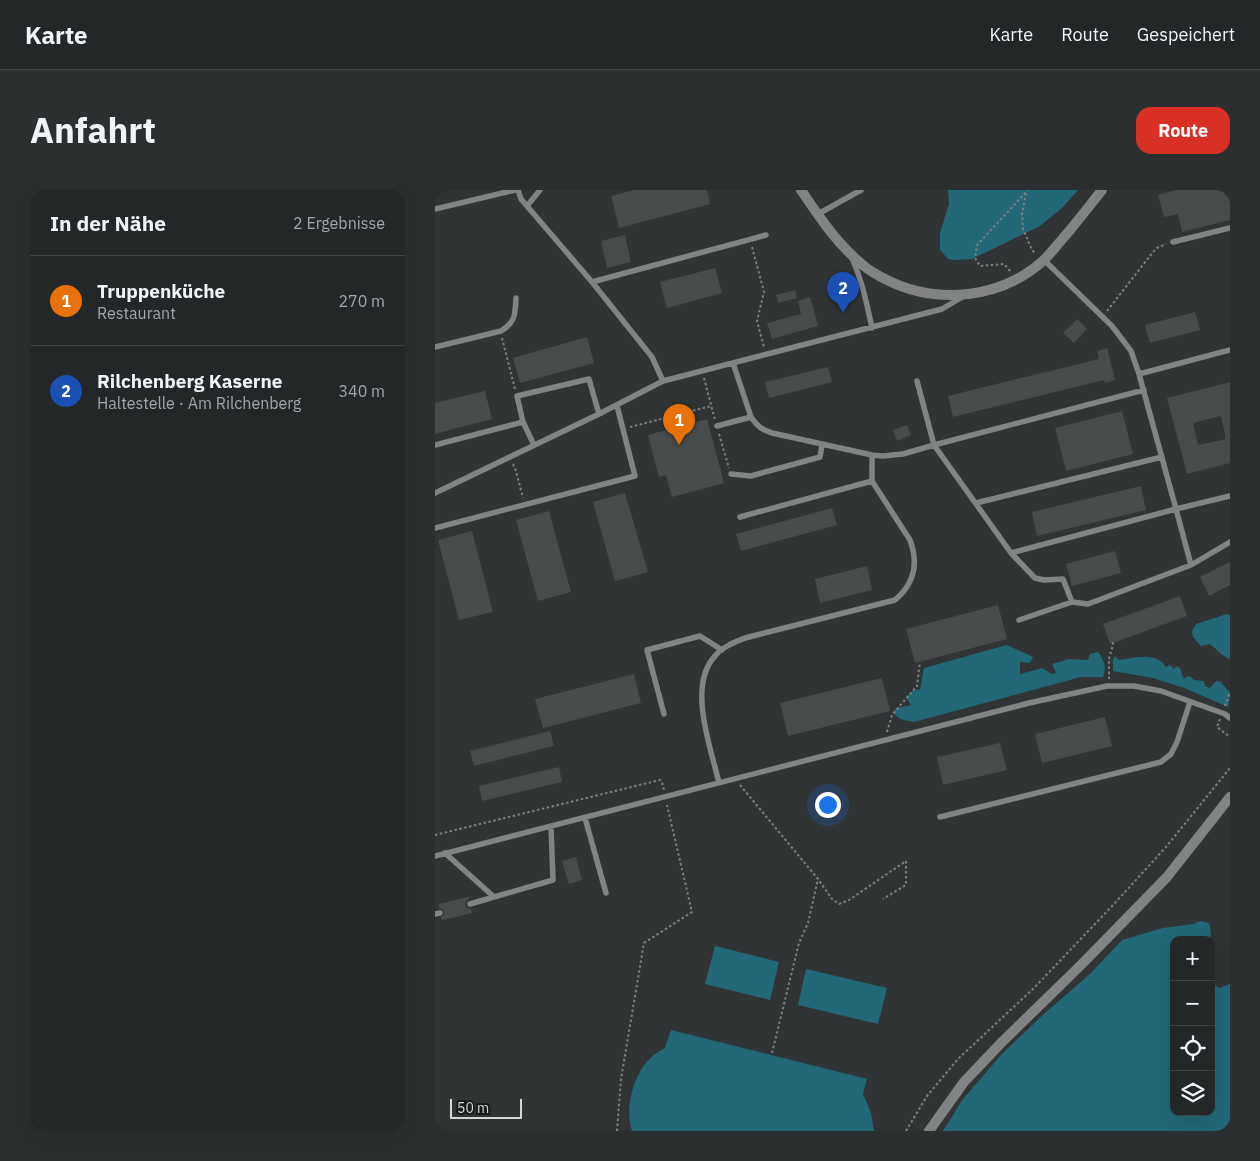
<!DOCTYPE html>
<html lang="de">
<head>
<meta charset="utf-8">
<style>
  body { margin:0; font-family:"IBM Plex Sans",sans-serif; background:#2c2f30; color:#f1f3f6 }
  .controls { position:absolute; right:15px; bottom:15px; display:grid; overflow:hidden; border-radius:10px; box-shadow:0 5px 20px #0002 }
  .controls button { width:45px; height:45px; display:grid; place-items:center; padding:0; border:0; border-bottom:1px solid #414445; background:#242728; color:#f1f3f6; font:25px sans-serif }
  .scale { position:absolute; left:15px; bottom:12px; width:72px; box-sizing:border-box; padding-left:5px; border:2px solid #d4d7d8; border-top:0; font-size:14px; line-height:18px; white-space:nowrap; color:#d4d7d8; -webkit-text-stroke:4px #191b1c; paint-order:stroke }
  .you { position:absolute; left:392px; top:614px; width:18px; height:18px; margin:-12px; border:4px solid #fff; border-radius:50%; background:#1a73e8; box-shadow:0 0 0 8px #1a73e833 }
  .badge { display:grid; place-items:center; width:32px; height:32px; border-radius:50%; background:#d93025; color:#fff; font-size:16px; font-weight:700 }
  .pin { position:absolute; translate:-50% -41px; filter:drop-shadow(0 1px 2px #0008) }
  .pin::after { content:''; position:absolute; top:26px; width:18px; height:15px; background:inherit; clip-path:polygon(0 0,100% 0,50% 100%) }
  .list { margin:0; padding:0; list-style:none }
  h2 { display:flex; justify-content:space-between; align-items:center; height:65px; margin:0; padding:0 20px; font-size:21px }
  h2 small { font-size:16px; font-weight:400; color:#a3a5a8 }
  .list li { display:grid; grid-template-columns:32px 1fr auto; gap:15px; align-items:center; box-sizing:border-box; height:90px; padding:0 20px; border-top:1px solid #414445 }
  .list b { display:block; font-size:19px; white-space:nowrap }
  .list p { margin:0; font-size:16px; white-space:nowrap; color:#a3a5a8 }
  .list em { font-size:16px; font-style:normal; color:#a3a5a8 }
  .icon { flex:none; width:28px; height:28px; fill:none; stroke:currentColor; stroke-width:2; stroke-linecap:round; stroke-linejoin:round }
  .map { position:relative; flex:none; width:795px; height:941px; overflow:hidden; border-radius:15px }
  header { display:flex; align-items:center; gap:30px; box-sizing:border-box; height:70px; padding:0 25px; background:#242728; border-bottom:1px solid #414445 }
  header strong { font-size:24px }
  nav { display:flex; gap:28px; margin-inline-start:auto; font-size:18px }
  .intro { display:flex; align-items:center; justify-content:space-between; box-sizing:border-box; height:120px; padding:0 30px }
  h1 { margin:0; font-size:35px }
  .button { padding:12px 22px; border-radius:15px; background:#d93025; color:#fff; font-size:18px; font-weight:700 }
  main { display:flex; gap:30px; padding:0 30px }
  aside { flex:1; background:#242728; border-radius:15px; box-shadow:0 5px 20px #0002 }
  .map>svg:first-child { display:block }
  .green { fill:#226877 }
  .building { fill:#474b4b; fill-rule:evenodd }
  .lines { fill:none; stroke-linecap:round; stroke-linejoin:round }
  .path { stroke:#7c8081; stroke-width:2; stroke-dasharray:2.5 2.5; stroke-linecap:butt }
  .lane { stroke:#828384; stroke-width:5.5 }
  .street { stroke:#828384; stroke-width:10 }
</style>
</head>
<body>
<header>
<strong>Karte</strong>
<nav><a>Karte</a><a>Route</a><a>Gespeichert</a></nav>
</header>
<div class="intro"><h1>Anfahrt</h1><a class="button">Route</a></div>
<main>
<aside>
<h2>In der Nähe<small>2 Ergebnisse</small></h2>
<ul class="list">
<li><span class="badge" style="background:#e8710a">1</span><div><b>Truppenküche</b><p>Restaurant</p></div><em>270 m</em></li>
<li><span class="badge" style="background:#1a4fb4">2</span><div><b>Rilchenberg Kaserne</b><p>Haltestelle · Am Rilchenberg</p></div><em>340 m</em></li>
</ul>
</aside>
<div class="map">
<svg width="795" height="941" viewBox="0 0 795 941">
  <rect width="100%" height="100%" fill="#303435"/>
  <path class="green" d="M513,0H643L627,18L605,36L537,69L521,70L513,69L505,60V43L514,14Z
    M792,424L795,425V469C785,465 784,461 775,454L766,456L758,447L757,441L761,434Z
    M572,455L598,467L595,473L585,472V484L607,478L617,484L621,483L617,474L634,469L653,470L655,464L663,462C669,471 672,475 668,487H646L479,532L465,529L459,524L461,518L476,515L471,507L478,501L485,499L489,478Z
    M680,466L684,470C700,468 721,461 731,477L735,475L739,479L741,476L745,478L749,489L753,486L756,487L759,490L769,491L770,496L775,498L781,491L786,492L795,503L793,517L752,499L718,488L678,481V470Z
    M766,731L774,733L776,743L775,750H739V922H776V792L784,798L795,794V941H508L528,909L567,864L611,822L655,784L687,750L728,738L758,734Z
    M280,756L344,772L335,810L270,794Z
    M371,779L452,798L443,834L363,815Z
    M236,840L432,889L428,904L436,923L439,941H197C189,917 199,880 220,864C223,862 227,860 230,858Z"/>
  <path class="building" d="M199,0H272L275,14L184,38L176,6Z
    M741,0H795V30L747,42L743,24L729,27L723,5Z
    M190,45L196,72L172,78L166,51Z
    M280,78L287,103L232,118L225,92Z
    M360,100L362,108L343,113L341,105Z
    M375,107L383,136L337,149L332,133L366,124L363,111Z
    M760,122L765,140L715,153L710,135Z
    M642,129L652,139L639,153L628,143Z
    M152,147L159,173L85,193L78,168Z
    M672,158L680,190L670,193L669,190L518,227L513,206L664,169L662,161Z
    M393,177L397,192L334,208L330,192Z
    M795,192V273L752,284L732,208ZM786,226L791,249L763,255L758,233Z
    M50,201L57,229L0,244V213Z
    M687,221L698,264L631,281L620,238Z
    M272,229L289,293L237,307L231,285L224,287L213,245Z
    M472,235L476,245L462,251L458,240Z
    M706,296L711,320L602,346L597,322Z
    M190,303L213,382L180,391L158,312Z
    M397,318L402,335L306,361L301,344Z
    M114,321L136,402L103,411L81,330Z
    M37,341L58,422L24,430L3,350Z
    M680,361L686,383L637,396L631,374Z
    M795,372V395L774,406L765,387Z
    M432,376L437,400L385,413L380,389Z
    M745,406L752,426L675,454L668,434Z
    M563,415L572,449L480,473L471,439Z
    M199,484L206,513L108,538L100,509Z
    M447,488L455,521L353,546L345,513Z
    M670,527L677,556L607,573L600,544Z
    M115,541L119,556L39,576L35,561Z
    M565,553L572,580L508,595L502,567Z
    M124,577L127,592L47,611L44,596Z
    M141,667L147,690L134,694L127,671Z
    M33,707L34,709L31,711L30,715L32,718L36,719L37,723L7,730L6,727L9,725V722L7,719L4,718L3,714Z"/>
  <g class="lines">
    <path class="path" d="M591,3L587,24L588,39L597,60L601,64
      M317,57L329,102L322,131L329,157
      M575,81L569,74L545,76L540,68L542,55L593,0
      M672,121L718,62L722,58L731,54
      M67,148L80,199
      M269,188L280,230
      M195,237L276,216
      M284,244L294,278
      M78,274L81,281L88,308
      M674,489C674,483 674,475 674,469C675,463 678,458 678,452
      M790,516L795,503
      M785,529L782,537L795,547
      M452,542L457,525L482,496L485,472
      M305,595L383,689L397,709L404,714L414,710L471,671V695L448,709
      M0,645L225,590L227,592L229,600
      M337,863L364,753L373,733L383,689
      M182,941L186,889L209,753L257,722L232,615
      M471,941L492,906L523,869L599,798L679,714L731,657L795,578"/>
    <path class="lane" d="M83,0L86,9L157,92L217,167L228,191
      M92,16L105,0
      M0,19L80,0
      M383,24L426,0
      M738,52L795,38
      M417,68C427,91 432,114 437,138
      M157,92L331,45
      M0,157L66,141C81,132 80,124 81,108
      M298,173L316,227C322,236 327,240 337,243L437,265L448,266L468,264L499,255L576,363L741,319L704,184L696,161L677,136L609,70
      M704,184L795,160
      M482,191L499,255L709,200
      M88,232L99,255
      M282,236L316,227
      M0,255L88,232L82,206L154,189L164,224
      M296,284L316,286L385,267L387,255
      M0,303L164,224L228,191L507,119L529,106
      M541,313L727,267
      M305,327L437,291
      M0,338L200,286L182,216
      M576,363L600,388L609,390L628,389L637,412L584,430
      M756,375L741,319L795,306
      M637,412L653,414L756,375L795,352
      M229,524L212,460L265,446L287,460
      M284,593C276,558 252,496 280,466C287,457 300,452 310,448L460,410C479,394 484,374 475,350L437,291V265
      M505,627L726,572L736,564L742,552L755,512
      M150,628L171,703
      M10,663L59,707
      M0,666L594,513L672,496H699L726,501L790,524L795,528
      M35,714L118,690L116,636
      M0,724L5,723"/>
    <path class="street" d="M366,0C385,28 402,54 429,76C436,82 444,86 452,90C502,115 566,109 609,70C614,65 619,59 624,53C639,36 653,18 667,0
      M494,941L529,892L567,852L647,774L732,687L795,607"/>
  </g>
</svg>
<div class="controls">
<button>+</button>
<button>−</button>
<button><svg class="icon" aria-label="locate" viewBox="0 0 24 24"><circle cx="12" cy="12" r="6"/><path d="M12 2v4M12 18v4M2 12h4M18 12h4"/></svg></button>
<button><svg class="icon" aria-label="layers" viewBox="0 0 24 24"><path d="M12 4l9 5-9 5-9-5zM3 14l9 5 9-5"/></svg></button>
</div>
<div class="scale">50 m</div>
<div class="you"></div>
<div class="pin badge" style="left:244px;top:255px;background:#e8710a">1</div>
<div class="pin badge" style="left:408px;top:123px;background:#1a4fb4">2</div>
</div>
</main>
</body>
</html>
